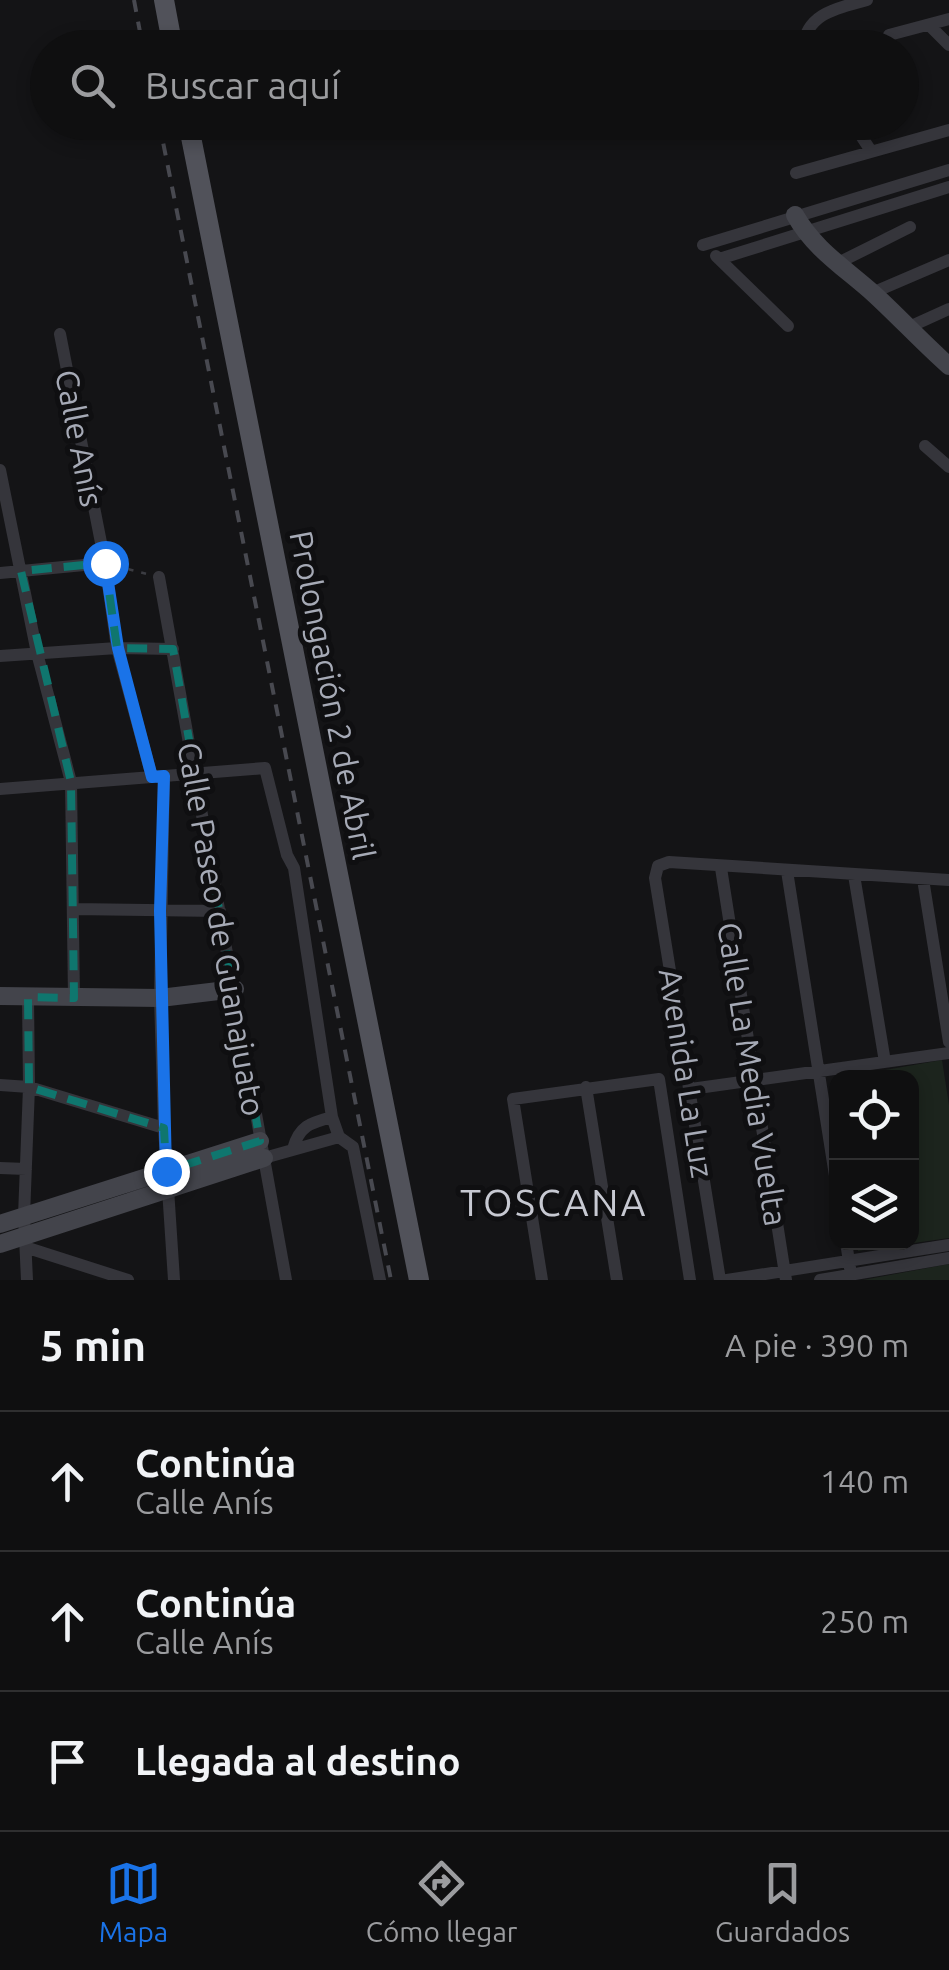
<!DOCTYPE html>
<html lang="es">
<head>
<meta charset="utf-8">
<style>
  body { margin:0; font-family:Ubuntu,sans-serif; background:#1d1d1e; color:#f1f3f6 }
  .controls { position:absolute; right:30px; bottom:30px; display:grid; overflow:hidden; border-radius:20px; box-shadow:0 5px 15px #0003 }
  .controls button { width:90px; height:90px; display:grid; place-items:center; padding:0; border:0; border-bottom:2px solid #2f2f30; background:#0f0f10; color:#f1f3f6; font:50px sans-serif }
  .stop { position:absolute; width:30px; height:30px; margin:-22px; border:8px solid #1a73e8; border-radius:50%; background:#fff }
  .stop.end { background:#1a73e8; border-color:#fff; box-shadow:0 2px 10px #0008 }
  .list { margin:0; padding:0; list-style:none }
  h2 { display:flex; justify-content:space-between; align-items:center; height:130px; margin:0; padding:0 40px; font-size:42px }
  h2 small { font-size:32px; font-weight:400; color:#9b9c9f }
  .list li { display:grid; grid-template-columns:65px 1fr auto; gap:30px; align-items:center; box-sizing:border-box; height:140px; padding:0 40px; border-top:2px solid #2f2f30 }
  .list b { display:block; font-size:38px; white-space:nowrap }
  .list p { margin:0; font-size:32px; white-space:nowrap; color:#9b9c9f }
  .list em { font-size:32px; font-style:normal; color:#9b9c9f }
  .icon { flex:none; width:55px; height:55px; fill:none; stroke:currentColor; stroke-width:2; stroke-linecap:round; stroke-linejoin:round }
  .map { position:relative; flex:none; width:949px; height:1280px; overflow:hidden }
  .search { position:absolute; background:#0f0f10; box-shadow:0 5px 15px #0003; left:30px; right:30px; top:30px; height:110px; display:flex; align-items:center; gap:25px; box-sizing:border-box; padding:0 35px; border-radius:55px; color:#9b9c9f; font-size:38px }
  .sheet { height:550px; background:#0f0f10 }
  nav { display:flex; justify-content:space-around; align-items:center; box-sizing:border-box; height:140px; border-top:2px solid #2f2f30; background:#0f0f10; font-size:28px; color:#9b9c9f }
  nav a { display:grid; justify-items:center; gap:5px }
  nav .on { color:#1a73e8 }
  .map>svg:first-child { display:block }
  .green { fill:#1c241d }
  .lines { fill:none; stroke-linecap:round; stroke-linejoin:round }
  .path { stroke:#3b3c42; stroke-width:2.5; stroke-dasharray:5 8; stroke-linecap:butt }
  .street { stroke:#35353b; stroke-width:12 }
  .secondary { stroke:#43444b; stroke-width:18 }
  .primary { stroke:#51525a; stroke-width:20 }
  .rail { stroke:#484950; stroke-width:4; stroke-dasharray:12 10; stroke-linecap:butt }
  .route { stroke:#1a73e8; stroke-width:12 }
  .marked { fill:none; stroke:#0f766e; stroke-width:8; stroke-dasharray:20 12; stroke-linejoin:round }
  .labels { text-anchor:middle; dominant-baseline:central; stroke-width:10; stroke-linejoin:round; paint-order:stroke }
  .street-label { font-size:32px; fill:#a6aab6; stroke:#0f0f11 }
  .quarter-label { font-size:38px; letter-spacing:2.5px; fill:#c7c9d2; stroke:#0f0f11 }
</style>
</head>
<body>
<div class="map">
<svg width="949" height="1280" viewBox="0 0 949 1280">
  <rect width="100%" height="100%" fill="#141416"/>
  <path class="green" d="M942,1060L949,1105V1238L858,1251L857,1243L912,1242V1078L845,1077Z
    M949,1264V1280H863Z"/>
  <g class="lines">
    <path class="path" d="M116,566L147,574"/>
    <path class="street" d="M929,25L949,45
      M889,35L949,19
      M803,48C806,13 838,8 867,0
      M852,122L871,151
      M796,173L949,130
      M703,245L949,170
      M716,256L788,326
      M719,259L949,187
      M836,264L910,227
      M872,293L949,260
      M907,328L949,309
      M60,334L105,563L117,648L152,777
      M925,446L949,467
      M0,470L37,653L71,782L74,998
      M0,573L105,563
      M159,577L286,1280
      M0,656L117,648L173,649
      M164,776L160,998L164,1128L174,1280
      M0,789L265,768L287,855L294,868L332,1117L339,1137L353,1147L380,1280
      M721,868L786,1280
      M787,871L836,1182
      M854,875L885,1062
      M923,879L949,1042
      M73,909L220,911
      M0,1085L29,1087L164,1128
      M586,1087L617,1280
      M691,1089L949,1053
      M293,1149C299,1126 310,1123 332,1117
      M264,1158L339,1137
      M0,1168L26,1169
      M846,1242L850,1268
      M28,1248L128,1280
      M27,1280L24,1216L29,1087L28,997
      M542,1280L513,1099L659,1079L690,1280
      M720,1280L655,878L658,866L669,862L949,880
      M727,1280L949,1245
      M820,1280L949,1258"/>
    <path class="secondary" d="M795,215C814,249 845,268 874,294C899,317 923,343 949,366
      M0,996L160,998L235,989
      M0,1224L260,1141
      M0,1244L264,1158"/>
    <path class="primary" d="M164,0L173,48
      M188,122L419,1280"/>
    <path class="rail" d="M134,0L143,48
      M159,122L391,1280"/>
  </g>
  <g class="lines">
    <path class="route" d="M105,563L118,648L152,777L164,776L160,911L166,1171"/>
  </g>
  <path class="marked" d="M105,563L117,648L173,649L260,1141L166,1171L164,1128L29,1087L28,997L74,998L71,782L21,571Z"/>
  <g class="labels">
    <g class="street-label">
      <text transform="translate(80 438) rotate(79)">Calle Anís</text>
      <text transform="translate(333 695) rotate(79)">Prolongación 2 de Abril</text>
      <text transform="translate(222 929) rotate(80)">Calle Paseo de Guanajuato</text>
      <text transform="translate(687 1073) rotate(81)">Avenida La Luz</text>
      <text transform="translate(753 1074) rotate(81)">Calle La Media Vuelta</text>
    </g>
    <g class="quarter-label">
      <text x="554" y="1202">TOSCANA</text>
    </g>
  </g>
</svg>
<div class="controls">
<button><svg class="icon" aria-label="locate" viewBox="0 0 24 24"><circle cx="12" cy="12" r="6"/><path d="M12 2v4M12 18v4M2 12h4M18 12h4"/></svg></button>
<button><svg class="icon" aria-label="layers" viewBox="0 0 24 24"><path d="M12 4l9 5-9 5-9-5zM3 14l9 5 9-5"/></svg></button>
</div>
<div class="stop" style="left:105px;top:563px"></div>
<div class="stop end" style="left:166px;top:1171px"></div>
<div class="search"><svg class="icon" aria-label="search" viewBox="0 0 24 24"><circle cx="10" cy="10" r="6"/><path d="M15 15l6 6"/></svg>Buscar aquí</div>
</div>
<section class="sheet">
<h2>5 min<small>A pie · 390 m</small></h2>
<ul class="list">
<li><svg class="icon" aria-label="ahead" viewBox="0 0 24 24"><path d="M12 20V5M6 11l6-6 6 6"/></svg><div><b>Continúa</b><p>Calle Anís</p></div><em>140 m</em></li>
<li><svg class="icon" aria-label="ahead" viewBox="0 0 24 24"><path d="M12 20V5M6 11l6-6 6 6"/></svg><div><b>Continúa</b><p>Calle Anís</p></div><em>250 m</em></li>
<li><svg class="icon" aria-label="arrive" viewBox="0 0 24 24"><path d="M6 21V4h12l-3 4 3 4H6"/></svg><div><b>Llegada al destino</b></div></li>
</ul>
</section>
<nav>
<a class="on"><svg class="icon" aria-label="map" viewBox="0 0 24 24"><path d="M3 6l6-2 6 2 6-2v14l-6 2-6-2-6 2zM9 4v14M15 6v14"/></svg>Mapa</a>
<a><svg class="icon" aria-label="directions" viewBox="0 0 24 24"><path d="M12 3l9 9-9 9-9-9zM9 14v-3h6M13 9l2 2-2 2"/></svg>Cómo llegar</a>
<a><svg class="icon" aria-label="saved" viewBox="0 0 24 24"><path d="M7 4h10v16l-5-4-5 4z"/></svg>Guardados</a>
</nav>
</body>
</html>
